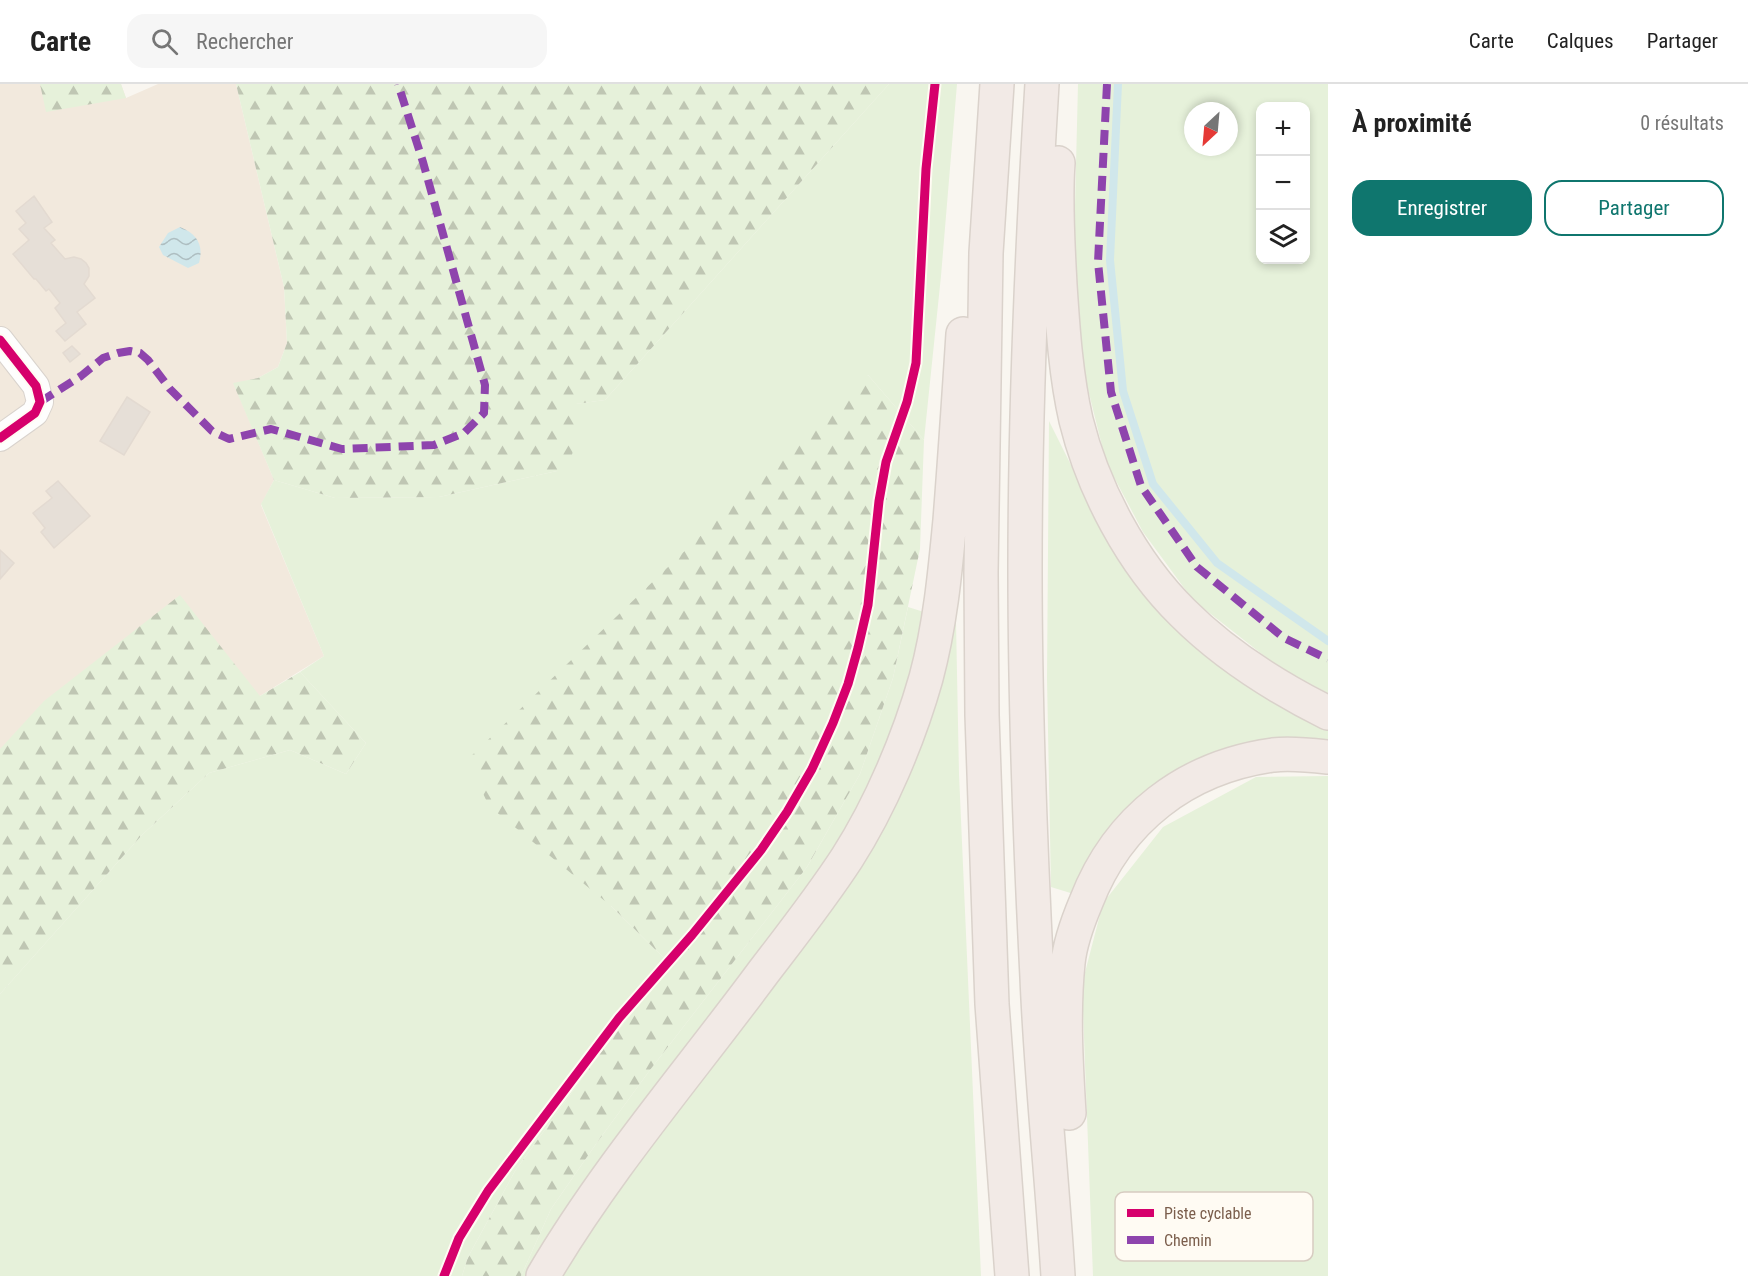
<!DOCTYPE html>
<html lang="fr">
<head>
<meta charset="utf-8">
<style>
  body { margin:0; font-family:"Roboto Condensed",sans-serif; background:#f6f6f6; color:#222 }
  .controls { position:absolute; right:18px; top:18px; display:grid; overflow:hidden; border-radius:12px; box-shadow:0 3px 9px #0003 }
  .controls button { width:54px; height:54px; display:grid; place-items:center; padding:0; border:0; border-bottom:2px solid #e0e0e0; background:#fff; color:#222; font:30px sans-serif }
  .compass { position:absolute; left:1184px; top:18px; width:54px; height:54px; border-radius:50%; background:#fff; box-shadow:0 3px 9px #0003; rotate:206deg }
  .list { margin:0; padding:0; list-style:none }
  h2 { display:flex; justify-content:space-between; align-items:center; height:78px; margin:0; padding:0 24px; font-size:26px }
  h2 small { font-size:20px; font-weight:400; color:#767676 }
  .actions { display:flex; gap:12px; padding:18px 24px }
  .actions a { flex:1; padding:14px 0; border:2px solid #0f766e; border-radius:18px; text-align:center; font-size:21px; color:#0f766e }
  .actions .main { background:#0f766e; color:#fff }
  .icon { flex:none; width:33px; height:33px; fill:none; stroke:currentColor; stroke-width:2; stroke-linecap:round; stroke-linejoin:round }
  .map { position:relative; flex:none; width:1328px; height:1192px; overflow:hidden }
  header { display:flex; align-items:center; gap:36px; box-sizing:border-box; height:84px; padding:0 30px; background:#fff; border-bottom:2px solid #e0e0e0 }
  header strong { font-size:28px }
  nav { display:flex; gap:33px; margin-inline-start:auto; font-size:21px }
  .search { width:420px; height:54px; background:#f6f6f6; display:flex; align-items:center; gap:15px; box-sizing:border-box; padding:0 21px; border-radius:18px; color:#767676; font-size:22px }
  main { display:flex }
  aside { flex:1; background:#fff }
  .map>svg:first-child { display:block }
  .residential { fill:#f2e9dd }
  .grass { fill:#e6f1da; fill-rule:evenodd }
  .forest { fill:url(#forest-firs) }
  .water { fill:url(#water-waves) }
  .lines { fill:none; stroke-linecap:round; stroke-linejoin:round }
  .stream { stroke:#d0e7eb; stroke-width:8 }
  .building { fill:#e6dfd7; stroke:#e3dad1; stroke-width:1.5 }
  .minor-casing { stroke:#d9d3cd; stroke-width:28 }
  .highway-casing { stroke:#dad2cb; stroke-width:36 }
  .minor { stroke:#fefefd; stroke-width:26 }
  .highway { stroke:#f2eae6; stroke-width:33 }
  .quiet { stroke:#8e44ad; stroke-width:8; stroke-dasharray:15 8; stroke-linecap:butt }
  .cycleway-casing { stroke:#fffbf3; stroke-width:13 }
  .cycleway { stroke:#d6006c; stroke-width:9 }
  .key { fill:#fffbf3; stroke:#d7ccc1; stroke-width:1.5 }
  .key-label { font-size:16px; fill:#7b5e4c }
</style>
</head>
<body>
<header>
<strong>Carte</strong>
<div class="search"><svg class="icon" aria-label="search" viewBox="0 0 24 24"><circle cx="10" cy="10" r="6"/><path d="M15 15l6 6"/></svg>Rechercher</div>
<nav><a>Carte</a><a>Calques</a><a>Partager</a></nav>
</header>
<main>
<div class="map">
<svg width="1328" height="1192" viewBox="0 0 1328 1192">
  <defs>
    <pattern id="forest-firs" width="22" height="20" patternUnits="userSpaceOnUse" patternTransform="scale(1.5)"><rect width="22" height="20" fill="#e6f1da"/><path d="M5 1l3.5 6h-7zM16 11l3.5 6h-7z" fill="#bfc6b3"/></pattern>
    <pattern id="water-waves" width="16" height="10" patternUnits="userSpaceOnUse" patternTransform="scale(1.5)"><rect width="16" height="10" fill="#d0e7eb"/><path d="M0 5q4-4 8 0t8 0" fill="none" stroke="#aebec1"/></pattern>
  </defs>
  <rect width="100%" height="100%" fill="#f9f6f0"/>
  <path class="residential" d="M0,0H121L126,14L158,0H236L284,203L287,259L278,283L258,294L234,300L274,396L261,421L324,572L260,612L0,665Z"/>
  <path class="grass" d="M889,0H957L941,192L924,356L868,291L611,822L671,881L605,963L515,1087L468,1173L462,1192H0V910L142,751L209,689L290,666L346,690L366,659L300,588L324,572L261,420L274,396L335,414L439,413L557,387L575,320L605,316Z
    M1078,0H1328V609L1281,585L1193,516L1143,448L1106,378L1084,289L1074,162ZM1260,22H1306V176H1260ZM1193,27H1229V63H1193Z
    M1049,337L1080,399L1163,527L1328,642V662L1202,678L1077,811L1051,803L1047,595Z
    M908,523L956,538L959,690L981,1192H521L551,1125L596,1060L650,986L807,783L860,690L893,594Z
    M1328,692V1192H1093L1082,900L1103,819L1163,743L1256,693Z"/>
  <path class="forest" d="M40,0H121L126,14L46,28Z
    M236,0H889L605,316L576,320L579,347L571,374L557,387L439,413L335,414L274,396L233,299L258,294L278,283L287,259L284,203Z
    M868,291L924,356L920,465L893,594L860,690L807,783L650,986L596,1060L551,1125L521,1192H462L468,1173L515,1087L605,963L671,881L611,822L489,722L467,676Z
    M180,511L260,612L300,588L366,659L346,690L290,666L209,689L142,751L0,910V665L44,617Z"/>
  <path class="water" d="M180,143C197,150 204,161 199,179L188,184L163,171L159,163L168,149Z"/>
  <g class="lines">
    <path class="stream" d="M1118,0L1110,176L1123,307L1153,400L1217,479L1328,557"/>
  </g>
  <path class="building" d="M34,112L52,138L44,144L55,156L51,159L65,175L74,173L81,175L86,179L89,184V192L84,200L95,214L77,228L86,240L65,257L56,247L66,239L55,224L60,219L49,205L46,207L36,195H34L13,170L29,156L19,145L26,139L16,127Z
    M72,262L80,270L70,278L63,269Z
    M127,313L150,328L124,371L100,357Z
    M58,397L90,432L54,464L41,448L45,444L33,429L52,414L46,407Z
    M0,466L14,479L0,495Z"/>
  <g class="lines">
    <g class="minor-casing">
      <path id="minor" d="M0,256L36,302L40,318L35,329L0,354"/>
    </g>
    <g class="highway-casing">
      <path id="highway" d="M997,0L986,169L981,489L982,631L992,920L1012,1192
        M1042,0C1032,162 1025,324 1025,485C1025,621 1030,757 1037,893C1041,993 1052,1092 1058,1192
        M1058,79C1055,118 1058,162 1060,201C1063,247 1066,292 1076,336C1093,405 1132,479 1183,529C1224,570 1276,603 1328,629
        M1069,1029C1066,980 1063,928 1068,879C1070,858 1078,837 1086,818C1118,735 1186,683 1273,671C1291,669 1310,671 1328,673
        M543,1192C606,1085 688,990 762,890C791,852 821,814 847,774C881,721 909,654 926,594C940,542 945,489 950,436C955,374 959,312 963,250"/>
    </g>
    <use href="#minor" class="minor"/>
    <use href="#highway" class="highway"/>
    <path class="quiet" d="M1107,0L1098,178L1111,308L1141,402L1197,483L1284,554L1328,575
      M40,318L81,292L103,274L118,269L130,267L140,269L148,276L170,305L212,347L229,355L271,345L342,365L434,361L464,349L484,329L485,301L423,78L398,0"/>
    <g class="cycleway-casing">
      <path id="cycleway" d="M0,256L36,302L40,318L35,329L0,354
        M444,1192L459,1154L488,1107L619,934L692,851L761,766L787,728L812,685L833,639L848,600L858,564L868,521L879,417L886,378L907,318L916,279L926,85L935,0"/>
    </g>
    <use href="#cycleway" class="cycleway"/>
  </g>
  <rect x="1115" y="1108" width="198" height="69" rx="9" class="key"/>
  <rect x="1127" y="1125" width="27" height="8" fill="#d6006c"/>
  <rect x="1127" y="1152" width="27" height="8" fill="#8e44ad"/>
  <g class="key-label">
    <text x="1164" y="1135">Piste cyclable</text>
    <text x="1164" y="1162">Chemin</text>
  </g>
</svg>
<div class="controls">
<button>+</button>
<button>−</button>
<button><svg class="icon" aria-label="layers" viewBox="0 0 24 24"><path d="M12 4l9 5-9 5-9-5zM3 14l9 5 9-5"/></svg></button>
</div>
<svg class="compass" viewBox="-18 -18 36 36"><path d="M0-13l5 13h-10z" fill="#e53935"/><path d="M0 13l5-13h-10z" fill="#767676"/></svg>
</div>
<aside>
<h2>À proximité<small>0 résultats</small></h2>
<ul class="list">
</ul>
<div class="actions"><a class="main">Enregistrer</a><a>Partager</a></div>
</aside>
</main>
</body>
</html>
